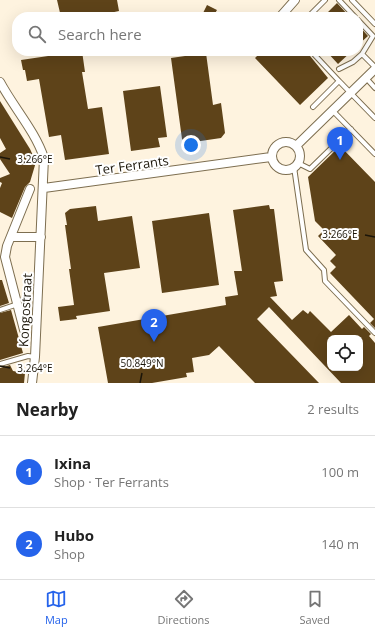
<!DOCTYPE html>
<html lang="en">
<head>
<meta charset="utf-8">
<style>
  body { margin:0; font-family:"Open Sans",sans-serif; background:#f6f6f6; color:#222 }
  .controls { position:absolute; right:12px; bottom:12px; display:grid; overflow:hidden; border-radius:8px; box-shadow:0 4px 16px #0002 }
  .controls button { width:36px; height:36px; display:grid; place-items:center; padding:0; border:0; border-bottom:1px solid #e0e0e0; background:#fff; color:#222; font:20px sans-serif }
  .you { position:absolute; left:191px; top:145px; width:14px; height:14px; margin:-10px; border:3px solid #fff; border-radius:50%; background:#1a73e8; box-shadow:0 0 0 6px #1a73e833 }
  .badge { display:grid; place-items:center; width:26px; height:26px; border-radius:50%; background:#2563eb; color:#fff; font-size:13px; font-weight:700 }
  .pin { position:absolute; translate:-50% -33px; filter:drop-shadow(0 1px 2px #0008) }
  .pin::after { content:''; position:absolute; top:21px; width:14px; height:12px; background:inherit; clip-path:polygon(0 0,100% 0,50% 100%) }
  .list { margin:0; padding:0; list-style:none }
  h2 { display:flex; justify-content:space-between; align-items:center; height:52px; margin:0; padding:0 16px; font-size:17px }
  h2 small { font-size:13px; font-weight:400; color:#767676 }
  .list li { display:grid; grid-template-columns:26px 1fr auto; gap:12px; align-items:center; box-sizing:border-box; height:72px; padding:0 16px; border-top:1px solid #e0e0e0 }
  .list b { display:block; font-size:15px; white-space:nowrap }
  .list p { margin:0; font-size:13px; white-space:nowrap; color:#767676 }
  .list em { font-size:13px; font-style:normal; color:#767676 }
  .icon { flex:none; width:22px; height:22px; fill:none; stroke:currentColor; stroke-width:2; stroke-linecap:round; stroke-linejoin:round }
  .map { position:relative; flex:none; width:375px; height:383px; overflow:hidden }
  .search { position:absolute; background:#fff; box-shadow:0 4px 16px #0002; left:12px; right:12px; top:12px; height:44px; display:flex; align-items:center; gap:10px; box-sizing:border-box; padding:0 14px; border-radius:16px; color:#767676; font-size:15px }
  .sheet { height:196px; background:#fff }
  nav { display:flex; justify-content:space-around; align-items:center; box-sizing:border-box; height:56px; border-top:1px solid #e0e0e0; background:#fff; font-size:11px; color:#767676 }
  nav a { display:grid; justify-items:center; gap:2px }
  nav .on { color:#2563eb }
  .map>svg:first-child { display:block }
  .building { fill:#5e4319; fill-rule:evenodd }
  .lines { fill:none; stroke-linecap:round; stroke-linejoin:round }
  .lane-casing { stroke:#7d6e50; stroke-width:6 }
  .street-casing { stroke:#7d6e50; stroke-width:10 }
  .lane { stroke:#fff; stroke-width:4 }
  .street { stroke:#fff; stroke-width:8 }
  .ticks { fill:none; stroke:#1b1509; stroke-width:1.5 }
  .labels { text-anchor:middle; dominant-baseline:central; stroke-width:4; stroke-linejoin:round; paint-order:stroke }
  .street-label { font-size:13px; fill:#1b1509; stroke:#fff }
  .ticks-label { font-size:10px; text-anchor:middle; fill:#1b1509; stroke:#fff; stroke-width:4; stroke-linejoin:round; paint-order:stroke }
</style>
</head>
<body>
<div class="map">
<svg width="375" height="383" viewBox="0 0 375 383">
  <rect width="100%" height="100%" fill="#fef3df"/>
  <path class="building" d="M57,0H117L119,11L91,17H61Z
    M337,3L350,17H323Z
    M207,5L217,10L213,17H201Z
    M358,25L368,36L358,45Z
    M82,51L85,72H82L88,109L102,107L109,154L65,160L61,135L49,137L39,79L27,81L25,70H23L21,60Z
    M262,51H306L328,78L300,105L255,58Z
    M326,51H352L338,64Z
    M206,53L213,105L221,103L225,133L221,138L187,143L182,139L171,58Z
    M160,86L167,137L158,138L160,147L131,151L123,91Z
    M0,101L30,149L36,162L30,182L25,187L12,218L0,212V188L2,183L0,182V178L10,174L0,159V153L6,149L0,138Z
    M340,146L375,182V328L370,323L374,319L330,273L336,267L330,261L336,255L318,236L324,230L315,221L308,177Z
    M269,205L270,209H274L283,281L274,282L277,296L270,297L292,320L303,310L308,314L310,311L331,332L349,315L362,329L364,327L371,334L369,336L375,343V383H341L269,307L257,319L319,383H255L219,346L209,355L192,358L194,372L186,373L187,377L152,383H108L98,327L226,305L225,297L238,295L234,271H242L233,210ZM330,338H360V368H330Z
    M96,206L98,221L132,216L140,268L104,273L110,311L76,316L77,319L60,321L58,307L74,305L69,269H71L65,225H67L65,213L70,209Z
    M209,213L219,285L162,293L152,221Z
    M0,280H2L9,303L0,306Z
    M11,310L23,353L0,360V313Z
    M10,365L13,371L25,373L24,383H0V368Z"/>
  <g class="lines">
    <g class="lane-casing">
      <path id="lane" d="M339,0L355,17
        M352,0L375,24
        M308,17L325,0
        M358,20L373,36L362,54
        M311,51L339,81
        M339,69L353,62L362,54L375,67
        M366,78L375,88
        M313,107L339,81L375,118
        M333,111L375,154
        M298,163L310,169L351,129
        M294,167L306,250L324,270L325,281L375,333
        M0,310L18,304
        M0,364L28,356L35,357"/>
    </g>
    <g class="street-casing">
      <path id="street" d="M280,17L295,0
        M0,82C14,108 35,131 44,158L35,357L32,383
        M272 156a14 14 0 1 1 28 0a14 14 0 1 1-28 0Z
        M296,146L375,69
        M44,188L271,157
        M11,237H41
        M24,330L5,257L7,246L30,189"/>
    </g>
    <use href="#lane" class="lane"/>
    <use href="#street" class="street"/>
  </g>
  <path class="ticks" d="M0,157L10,159M365,235L375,237M0,366L10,368M140,383L142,373"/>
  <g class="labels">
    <g class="street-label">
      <text transform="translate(132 165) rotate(-8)">Ter Ferrants</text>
      <text transform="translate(25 310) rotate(-87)">Kongostraat</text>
    </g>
  </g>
  <g class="ticks-label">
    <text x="35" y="163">3.266°E</text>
    <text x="340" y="238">3.266°E</text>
    <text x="142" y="367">50.849°N</text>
    <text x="35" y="372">3.264°E</text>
  </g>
</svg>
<div class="controls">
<button><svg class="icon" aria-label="locate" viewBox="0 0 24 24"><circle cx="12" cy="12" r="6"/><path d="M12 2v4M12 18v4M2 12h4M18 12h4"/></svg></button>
</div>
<div class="you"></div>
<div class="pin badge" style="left:340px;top:160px">1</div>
<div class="pin badge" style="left:154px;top:342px">2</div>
<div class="search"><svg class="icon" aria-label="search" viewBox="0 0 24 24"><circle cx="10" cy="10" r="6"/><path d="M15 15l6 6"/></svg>Search here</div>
</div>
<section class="sheet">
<h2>Nearby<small>2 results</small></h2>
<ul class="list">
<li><span class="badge">1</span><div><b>Ixina</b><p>Shop · Ter Ferrants</p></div><em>100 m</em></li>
<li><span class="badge">2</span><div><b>Hubo</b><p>Shop</p></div><em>140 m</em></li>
</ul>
</section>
<nav>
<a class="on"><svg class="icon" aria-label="map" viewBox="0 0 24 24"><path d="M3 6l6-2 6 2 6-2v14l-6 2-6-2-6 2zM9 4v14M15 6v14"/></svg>Map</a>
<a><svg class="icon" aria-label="directions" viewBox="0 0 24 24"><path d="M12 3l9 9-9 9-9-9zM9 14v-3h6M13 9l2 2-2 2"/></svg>Directions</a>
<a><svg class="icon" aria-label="saved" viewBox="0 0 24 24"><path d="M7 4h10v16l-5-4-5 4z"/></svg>Saved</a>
</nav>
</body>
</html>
